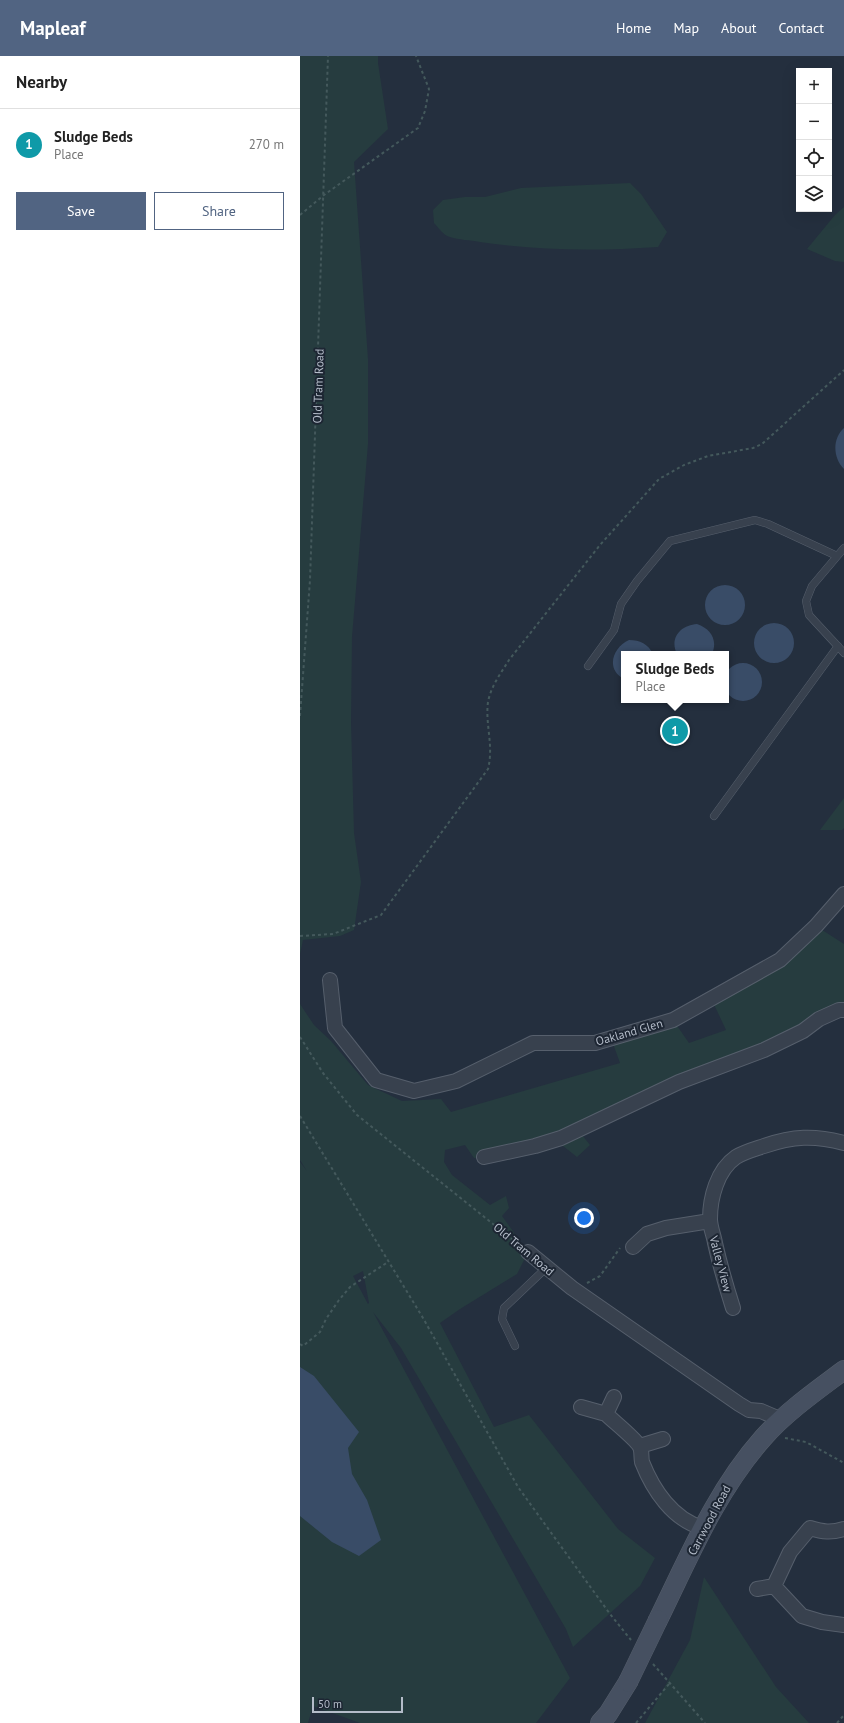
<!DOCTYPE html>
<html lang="en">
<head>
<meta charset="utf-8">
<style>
  body { margin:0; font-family:"PT Sans",sans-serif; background:#f2f2f2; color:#222 }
  .controls { position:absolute; right:12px; top:12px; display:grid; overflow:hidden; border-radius:0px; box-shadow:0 4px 16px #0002 }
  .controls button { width:36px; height:36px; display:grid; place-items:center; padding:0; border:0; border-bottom:1px solid #e0e0e0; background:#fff; color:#222; font:20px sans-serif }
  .scale { position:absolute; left:12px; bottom:10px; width:91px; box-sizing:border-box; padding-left:4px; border:2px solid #b4bcc9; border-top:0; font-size:11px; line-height:14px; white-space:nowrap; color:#b4bcc9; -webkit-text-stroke:3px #1d2633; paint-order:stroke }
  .you { position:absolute; left:284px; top:1162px; width:14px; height:14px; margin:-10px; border:3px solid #fff; border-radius:50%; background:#1a73e8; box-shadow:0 0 0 6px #1a73e833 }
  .badge { display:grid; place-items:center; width:26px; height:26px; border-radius:50%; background:#516482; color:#fff; font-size:13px; font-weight:700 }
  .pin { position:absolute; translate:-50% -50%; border:2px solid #fff; box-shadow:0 1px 4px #0006 }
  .popup { position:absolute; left:321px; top:595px; width:108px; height:52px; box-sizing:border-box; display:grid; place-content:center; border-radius:0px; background:#fff; filter:drop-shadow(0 1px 3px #0005); font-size:13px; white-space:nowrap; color:#767676 }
  .popup b { font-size:15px; color:#222 }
  .popup::after { content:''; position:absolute; left:50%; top:100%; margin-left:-8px; border:8px solid transparent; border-top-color:#fff }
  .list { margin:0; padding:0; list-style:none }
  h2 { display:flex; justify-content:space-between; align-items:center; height:52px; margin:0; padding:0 16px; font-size:17px }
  h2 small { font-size:13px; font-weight:400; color:#767676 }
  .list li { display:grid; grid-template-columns:26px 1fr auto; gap:12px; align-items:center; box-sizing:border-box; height:72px; padding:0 16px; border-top:1px solid #e0e0e0 }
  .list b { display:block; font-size:15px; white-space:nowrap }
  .list p { margin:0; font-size:13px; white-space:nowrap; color:#767676 }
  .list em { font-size:13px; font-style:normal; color:#767676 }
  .actions { display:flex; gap:8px; padding:12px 16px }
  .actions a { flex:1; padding:9px 0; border:1px solid #516482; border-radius:0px; text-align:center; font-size:14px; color:#516482 }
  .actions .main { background:#516482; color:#fff }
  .icon { flex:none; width:22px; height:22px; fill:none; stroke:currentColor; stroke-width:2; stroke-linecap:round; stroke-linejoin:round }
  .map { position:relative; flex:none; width:544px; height:1667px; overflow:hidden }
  header { display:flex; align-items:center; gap:24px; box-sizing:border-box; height:56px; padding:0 20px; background:#516482; color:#fff }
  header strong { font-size:19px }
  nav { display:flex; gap:22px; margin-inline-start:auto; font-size:14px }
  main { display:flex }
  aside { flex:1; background:#fff }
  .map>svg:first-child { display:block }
  .green { fill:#263c3f; fill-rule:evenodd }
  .water { fill:#394c67 }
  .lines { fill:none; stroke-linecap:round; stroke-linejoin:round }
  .lane-casing { stroke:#565f6c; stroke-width:8 }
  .street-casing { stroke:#565f6c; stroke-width:16 }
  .secondary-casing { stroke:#565f6c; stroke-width:20 }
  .path { stroke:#44595c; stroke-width:2; stroke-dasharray:3 3; stroke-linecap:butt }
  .lane { stroke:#38414e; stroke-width:7 }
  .street { stroke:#38414e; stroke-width:14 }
  .secondary { stroke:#465061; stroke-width:19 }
  .secondary-bridge-casing { stroke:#565f6c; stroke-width:20; stroke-linecap:butt }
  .secondary-bridge { stroke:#465061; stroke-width:19 }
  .labels { text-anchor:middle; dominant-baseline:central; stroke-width:4; stroke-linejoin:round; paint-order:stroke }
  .street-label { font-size:12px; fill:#b4bcc9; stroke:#1d2633 }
</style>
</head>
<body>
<header>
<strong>Mapleaf</strong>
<nav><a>Home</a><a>Map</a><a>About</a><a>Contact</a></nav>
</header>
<main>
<aside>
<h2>Nearby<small></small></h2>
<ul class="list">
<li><span class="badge" style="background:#0f9aa8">1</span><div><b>Sludge Beds</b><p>Place</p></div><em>270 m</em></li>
</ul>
<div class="actions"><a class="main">Save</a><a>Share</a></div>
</aside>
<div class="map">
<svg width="544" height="1667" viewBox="0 0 544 1667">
  <rect width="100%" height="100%" fill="#242f3e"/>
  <path class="green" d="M0,0H78V7L88,73L54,106L68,303V388L52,581L51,666L54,777L61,826L54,874L40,880L3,884L0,898Z
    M330,127L341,138L367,176L358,191C298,195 239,195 180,186C170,184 159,184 150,181C144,180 138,171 134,167L133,154L143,144L165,141H185L221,132Z
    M544,151V206L535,205L507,193L535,159Z
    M544,742V772L542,774H520Z
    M516,870L544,888V954L278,1074L290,1089L277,1101L258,1086L184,1101L174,1102L165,1089L145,1094L144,1106L152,1119L190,1149L206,1140L209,1152L202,1160L228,1196L217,1218L160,1253L140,1267L194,1371L229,1359L318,1473L355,1502L340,1530L273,1591L266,1573L101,1292L73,1256L270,1622L236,1667H60L13,1650L8,1667H0V1106L7,1115L0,1104V948L14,969L31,985L68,1029L102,1045L141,1043L151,1056L320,1007L311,982L373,964L389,987L426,974L411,942L480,904ZM63,1215L69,1247L68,1248L53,1220Z
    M404,1521L476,1631L509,1667H345L390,1584Z"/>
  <path class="water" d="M544,372V413C533,402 532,383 544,372Z
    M405 549a20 20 0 1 1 40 0a20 20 0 1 1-40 0Z
    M454 587a20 20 0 1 1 40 0a20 20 0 1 1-40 0Z
    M397,568C411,573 418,584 412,598H377C369,582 381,569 397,568Z
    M329,584C340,584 348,588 353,598H324V623C305,613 313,591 329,584Z
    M424 626a19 19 0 1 1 38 0a19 19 0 1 1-38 0Z
    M0,1311L14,1320L59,1376L48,1392L52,1418L67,1444L81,1484L59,1500L32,1486L0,1460Z"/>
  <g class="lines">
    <g class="lane-casing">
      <path id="lane" d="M544,492L512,530L506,545L509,559L544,597
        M288,610L314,574L321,548L337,525L370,485L455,464L468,468L537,500
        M414,760L538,590
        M215,1290L202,1263L204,1252L246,1212"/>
    </g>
    <g class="street-casing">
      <path id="street" d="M30,924L35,972L76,1024L114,1035L156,1025L233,987H295L373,964L480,904L516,870L544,838
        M184,1101L235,1090L261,1082L379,1026L464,994L503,975L519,963L539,954H544
        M333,1191L347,1178L366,1172L410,1165
        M228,1196L272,1232L439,1348L449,1354L461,1355L482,1364
        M433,1252C426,1230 420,1209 415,1187C414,1180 410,1171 410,1163C410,1142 417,1114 436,1101C444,1096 455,1093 464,1090C493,1080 514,1079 544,1087
        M281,1351L306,1358L314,1341
        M306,1358C313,1365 337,1384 340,1391C342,1395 341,1401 342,1406C353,1434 373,1464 403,1472
        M340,1390L363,1383
        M544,1473C531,1477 523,1476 510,1472L490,1496L474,1530L502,1560L522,1566L544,1569
        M457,1533L474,1530"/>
    </g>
    <g class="secondary-casing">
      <path id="secondary" d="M358,1564C389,1501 416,1435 463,1382C486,1356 516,1335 544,1314
        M300,1667L308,1658L328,1626"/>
    </g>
    <path class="path" d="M0,159L24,139L118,72L125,55L129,33L116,0
      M0,660L10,524L28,0
      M0,880L33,878L81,859L188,713C194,689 185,669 188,646C191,630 201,617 209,604L300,489L359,423L384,409L408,400L453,392L462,388L544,314
      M0,981L23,1017L57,1059L218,1188
      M0,1060L123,1262L218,1431L310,1558L331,1584
      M287,1227L300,1220L320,1192
      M0,1288L3,1290L20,1276L26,1263L39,1244L50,1231L88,1206
      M485,1382L506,1386L544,1407
      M353,1608L405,1667
      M336,1667L369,1628
      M537,1667L544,1659"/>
    <use href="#lane" class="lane"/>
    <use href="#street" class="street"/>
    <use href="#secondary" class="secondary"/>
    <g class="secondary-bridge-casing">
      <path id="secondary-bridge" d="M328,1626L358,1564"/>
    </g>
    <use href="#secondary-bridge" class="secondary-bridge"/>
  </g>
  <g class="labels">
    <g class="street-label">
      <text transform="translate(18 330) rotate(-88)">Old Tram Road</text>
      <text transform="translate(329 976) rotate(-16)">Oakland Glen</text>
      <text transform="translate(224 1193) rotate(40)">Old Tram Road</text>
      <text transform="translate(421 1208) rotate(75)">Valley View</text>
      <text transform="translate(409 1464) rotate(-62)">Carrwood Road</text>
    </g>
  </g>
</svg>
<div class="controls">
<button>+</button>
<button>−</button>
<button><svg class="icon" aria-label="locate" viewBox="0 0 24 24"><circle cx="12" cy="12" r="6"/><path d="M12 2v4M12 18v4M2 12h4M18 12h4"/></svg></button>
<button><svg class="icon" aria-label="layers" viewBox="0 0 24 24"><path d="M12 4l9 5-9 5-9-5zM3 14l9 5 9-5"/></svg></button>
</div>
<div class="scale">50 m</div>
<div class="you"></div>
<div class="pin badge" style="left:375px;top:675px;background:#0f9aa8">1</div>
<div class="popup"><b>Sludge Beds</b>Place</div>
</div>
</main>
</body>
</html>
